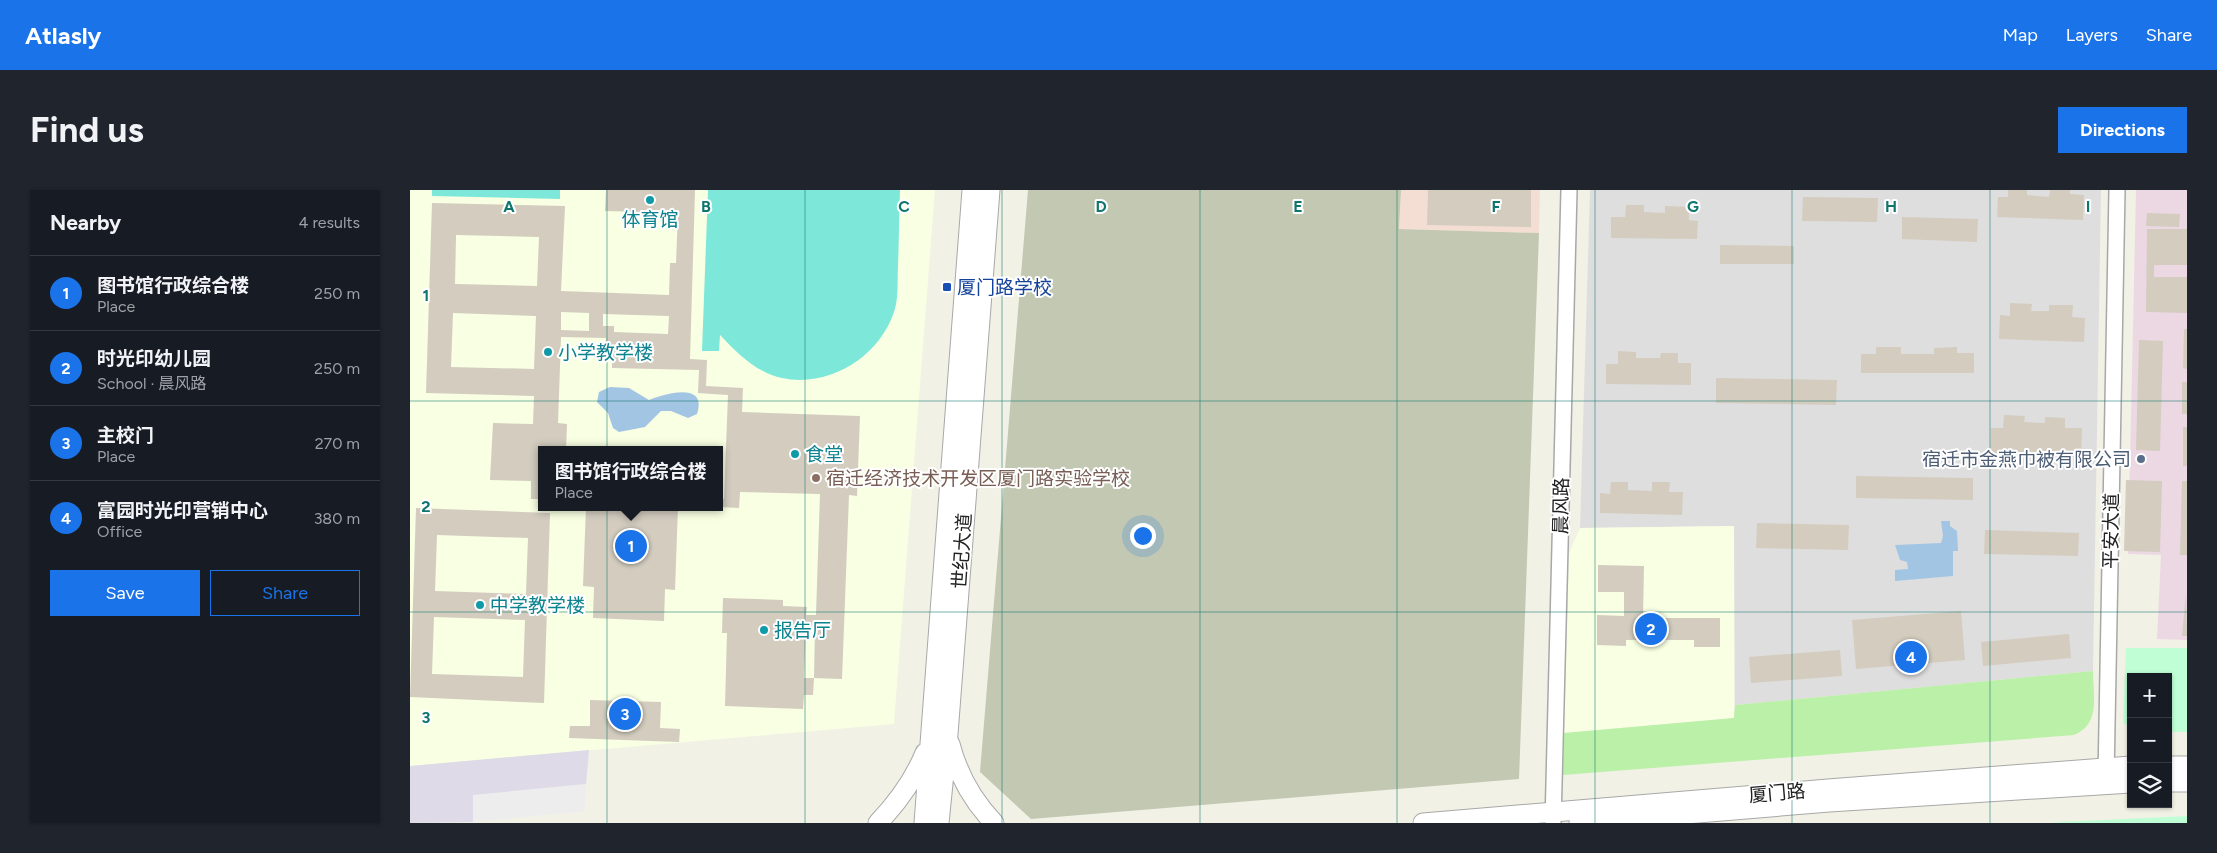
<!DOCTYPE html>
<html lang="en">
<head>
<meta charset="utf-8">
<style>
  body { margin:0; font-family:Figtree,"Noto Sans SC",sans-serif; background:#20242c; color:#f1f3f6 }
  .controls { position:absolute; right:15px; bottom:15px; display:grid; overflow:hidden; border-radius:0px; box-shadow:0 1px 4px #0004 }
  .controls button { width:45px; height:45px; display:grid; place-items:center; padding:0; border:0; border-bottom:1px solid #363941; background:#171b24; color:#f1f3f6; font:25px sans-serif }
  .you { position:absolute; left:732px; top:345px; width:18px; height:18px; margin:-12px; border:4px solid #fff; border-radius:50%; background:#1a73e8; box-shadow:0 0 0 8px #1a73e833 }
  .badge { display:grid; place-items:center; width:32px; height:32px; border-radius:50%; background:#1a73e8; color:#fff; font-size:16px; font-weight:700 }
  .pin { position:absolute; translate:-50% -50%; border:2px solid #fff; box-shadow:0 1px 5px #0006 }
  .popup { position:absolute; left:128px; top:256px; width:185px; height:65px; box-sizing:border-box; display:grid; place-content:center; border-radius:0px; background:#171b24; filter:drop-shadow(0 1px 4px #0005); font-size:16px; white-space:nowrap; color:#9ea1a6 }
  .popup b { font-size:19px; color:#f1f3f6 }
  .popup::after { content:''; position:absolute; left:50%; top:100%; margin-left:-10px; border:10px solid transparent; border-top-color:#171b24 }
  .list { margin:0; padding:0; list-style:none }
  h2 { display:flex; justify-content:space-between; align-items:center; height:65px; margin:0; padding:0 20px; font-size:21px }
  h2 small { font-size:16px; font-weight:400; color:#9ea1a6 }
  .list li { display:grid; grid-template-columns:32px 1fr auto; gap:15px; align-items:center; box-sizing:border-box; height:75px; padding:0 20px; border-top:1px solid #363941 }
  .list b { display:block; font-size:19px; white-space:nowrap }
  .list p { margin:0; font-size:16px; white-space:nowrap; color:#9ea1a6 }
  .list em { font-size:16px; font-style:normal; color:#9ea1a6 }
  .actions { display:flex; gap:10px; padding:15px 20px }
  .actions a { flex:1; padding:11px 0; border:1px solid #1a73e8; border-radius:0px; text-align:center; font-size:18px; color:#1a73e8 }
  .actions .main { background:#1a73e8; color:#fff }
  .icon { flex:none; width:28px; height:28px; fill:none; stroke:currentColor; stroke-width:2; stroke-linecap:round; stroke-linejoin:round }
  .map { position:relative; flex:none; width:1777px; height:633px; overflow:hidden; border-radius:0px }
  header { display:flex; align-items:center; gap:30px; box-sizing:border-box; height:70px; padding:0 25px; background:#1a73e8; color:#fff }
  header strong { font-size:24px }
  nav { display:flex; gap:28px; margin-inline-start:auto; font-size:18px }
  .intro { display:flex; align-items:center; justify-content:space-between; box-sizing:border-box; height:120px; padding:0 30px }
  h1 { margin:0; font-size:35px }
  .button { padding:12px 22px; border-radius:0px; background:#1a73e8; color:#fff; font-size:18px; font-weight:700 }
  main { display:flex; gap:30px; padding:0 30px }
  aside { flex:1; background:#171b24; border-radius:0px; box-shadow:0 1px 4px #0004 }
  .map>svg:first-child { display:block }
  .residential { fill:#dfdede }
  .commercial { fill:#f4ded4 }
  .industrial { fill:#ecd8e3 }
  .education { fill:#f8ffe2; fill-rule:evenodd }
  .construction { fill:#c2c8b1 }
  .grass { fill:#baf0a8 }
  .park { fill:#c0ffd5 }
  .pitch { fill:#7de8d9 }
  .parking { fill:#ededed }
  .plaza { fill:#dedae8 }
  .water { fill:#a3c5e4 }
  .building { fill:#d3ccbf; fill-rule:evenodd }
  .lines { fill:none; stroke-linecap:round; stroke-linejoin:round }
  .minor-casing { stroke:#a8a8a8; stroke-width:18 }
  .tertiary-casing { stroke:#a8a8a8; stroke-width:21 }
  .minor { stroke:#fff; stroke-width:15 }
  .tertiary { stroke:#fff; stroke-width:19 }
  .grid { fill:none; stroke:#0f766e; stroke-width:1; stroke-opacity:0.55 }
  .culture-dot { fill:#0f9aa8; stroke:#fff; stroke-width:2 }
  .transit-dot { fill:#1a4fb4; stroke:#fff; stroke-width:2 }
  .service-dot { fill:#5c6f8a; stroke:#fff; stroke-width:2 }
  .education-dot { fill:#8d6e63; stroke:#fff; stroke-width:2 }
  .labels { text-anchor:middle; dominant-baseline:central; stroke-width:4; stroke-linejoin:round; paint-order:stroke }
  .culture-label { font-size:19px; fill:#0d838f; stroke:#fff; text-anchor:start }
  .transit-label { font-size:19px; fill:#164399; stroke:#fff; text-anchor:start }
  .service-label { font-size:19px; fill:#4e5e75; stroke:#fff; text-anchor:end }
  .education-label { font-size:19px; fill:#785e54; stroke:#fff; text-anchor:start }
  .street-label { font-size:19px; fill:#212121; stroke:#fff }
  .grid-label { font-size:16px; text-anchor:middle; font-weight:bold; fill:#0f766e; stroke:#fff; stroke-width:4; stroke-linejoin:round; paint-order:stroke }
</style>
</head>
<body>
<header>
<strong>Atlasly</strong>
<nav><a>Map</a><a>Layers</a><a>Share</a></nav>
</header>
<div class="intro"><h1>Find us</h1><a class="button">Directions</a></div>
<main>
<aside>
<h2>Nearby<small>4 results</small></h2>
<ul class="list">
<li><span class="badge">1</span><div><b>图书馆行政综合楼</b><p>Place</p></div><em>250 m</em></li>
<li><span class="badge">2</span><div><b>时光印幼儿园</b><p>School · 晨风路</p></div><em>250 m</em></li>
<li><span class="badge">3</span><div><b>主校门</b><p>Place</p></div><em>270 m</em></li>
<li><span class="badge">4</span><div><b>富园时光印营销中心</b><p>Office</p></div><em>380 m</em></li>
</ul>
<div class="actions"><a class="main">Save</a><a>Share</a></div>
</aside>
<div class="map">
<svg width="1777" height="633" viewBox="0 0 1777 633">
  <rect width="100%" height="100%" fill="#f2f1e6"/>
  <path class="residential" d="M1180,0H1691L1683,481L1325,515L1324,336L1170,338Z"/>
  <path class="commercial" d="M991,0H1130L1129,43L989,39Z"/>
  <path class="industrial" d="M1726,0H1777V450L1747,449L1751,365L1718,364Z"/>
  <path class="education" d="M0,0H525L484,534L0,576ZM132,260H310V317H132Z
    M1324,336V528L1154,543L1159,363L1170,338Z"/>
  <path class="construction" d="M618,0H991L989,39L1129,43L1109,589L621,629L570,582Z"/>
  <path class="grass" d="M1683,481C1683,506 1691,534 1664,545L1153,585L1154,543L1324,528L1325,515Z"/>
  <path class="park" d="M1716,458H1777V542H1758V487H1721V537L1713,533Z
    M1777,626V633H1641L1649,632Z"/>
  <path class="pitch" d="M22,0H150V9L22,6Z
    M298,0H490C489,25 489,51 488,76C487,91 489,108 484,122C469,167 419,198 372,188C347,183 327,163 310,145L309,161H292Z"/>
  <path class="parking" d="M176,594L175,621L63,632V605Z"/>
  <path class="plaza" d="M179,560L176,594L63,605V632L0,633V576Z"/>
  <path class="water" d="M200,197L219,198L239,210C254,204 298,191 287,224L278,228L261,221H251L235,237L209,242L203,238L198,223L187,212L189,202Z
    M1531,331H1540V336L1547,341L1548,361H1543V386L1485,391V380L1498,379L1497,372L1490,370L1485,355L1531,353L1533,346Z"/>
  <path class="building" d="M196,0H285L280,169L297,170L296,196L333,198L332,222L450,226L447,306L439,305L432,489L404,488L405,437H396L394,488H404L403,505H394L393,519L315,516L317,443H312L313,408L373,410V416L397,417L396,425H406L410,304L330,302L329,318L310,317V309H314L318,205L288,203L289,180L202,178V168H195L196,148L151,147L148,233L157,234L156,260H132V309H121V291L80,290L83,233L123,234L124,206L16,203L22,13L155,16L151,101L259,105L260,73H266L268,23L195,21ZM46,45L129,47L127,96L45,94ZM151,122L179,123V141L151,140ZM43,123L126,126L124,179L41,177ZM193,124L259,126L258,144L204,142V136H193Z
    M1018,0H1121V37L1017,35Z
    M1598,0H1617V5L1639,7L1640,0H1660V4L1674,5L1673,30L1587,27L1588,7H1598Z
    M1393,7L1468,8L1467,32L1392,31Z
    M1216,15H1234V22L1255,23V16L1279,17V30L1288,31L1287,49L1201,48V27H1215Z
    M1737,23L1770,24L1769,37L1736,36Z
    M1492,27L1568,29L1567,52L1492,49Z
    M1737,39H1777V75H1744V87H1777V123L1736,122Z
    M1310,55L1384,56V74H1310Z
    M1600,113L1622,114L1621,121H1639V115H1663L1662,127L1675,128L1674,152L1589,149L1590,125L1600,126Z
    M1774,139H1777V179L1773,178Z
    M1729,150L1753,151L1750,261L1726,260Z
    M1466,157H1491V164H1524V158L1547,157V163H1564V183H1451V164H1466Z
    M1208,161L1226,162V168H1250L1251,163H1268V173H1281V195L1196,194V174H1208Z
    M1306,188L1427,190L1426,215L1306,213Z
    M1772,192H1777V224H1772Z
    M1594,225L1615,226L1614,232L1635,233V227L1655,228V238H1672L1671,267L1580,264L1581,238H1593Z
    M1773,237H1777V276H1773Z
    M1446,286L1563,288V310L1446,308Z
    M1716,290L1752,291L1750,362L1714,361Z
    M1772,291H1777V365H1770Z
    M1201,292H1218V300L1242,301V292H1260L1259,302H1273L1272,325L1190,323V303L1200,304Z
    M176,317H268L265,400L255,399L254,431L183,428L184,397L173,396Z
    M6,318L140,323L134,513L0,507ZM27,345L118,348L116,404L25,401ZM24,427L115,430L113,487L22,484Z
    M1347,333L1439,335L1438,360L1346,358Z
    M1575,340L1669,343L1668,366L1574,364Z
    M1188,375L1234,376L1233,428H1310V457H1284V450H1216V456L1187,455V425L1214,426V402H1188Z
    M1776,403L1777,446H1772Z
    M1551,421L1555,470L1446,479L1442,430Z
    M1659,444L1661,468L1573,476L1571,452Z
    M1430,460L1432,486L1341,493L1339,467Z
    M180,510L251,512L250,538L270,539L269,552L159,548L160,536H180Z"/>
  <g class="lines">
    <g class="minor-casing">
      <path id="minor" d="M1696,588L1707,0
        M1143,633L1159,0"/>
    </g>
    <g class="tertiary-casing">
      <path id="tertiary" d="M540,554C548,585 562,610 584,633
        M1758,576H1777
        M1758,592H1777
        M468,633C488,612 504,590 515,563
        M514,633L562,0
        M529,633L538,544L580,0
        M1013,633L1418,599L1721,576
        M1169,633L1419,612L1721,593"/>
    </g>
    <use href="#minor" class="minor"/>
    <use href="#tertiary" class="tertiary"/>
  </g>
  <path class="grid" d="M197,0V633M395,0V633M592,0V633M790,0V633M987,0V633M1185,0V633M1382,0V633M1580,0V633M0,211H1777M0,422H1777"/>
  <g class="culture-dot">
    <circle cx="240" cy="10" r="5"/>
    <circle cx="138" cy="162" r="5"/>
    <circle cx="385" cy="264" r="5"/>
    <circle cx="70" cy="415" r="5"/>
    <circle cx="354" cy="440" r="5"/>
  </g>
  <rect class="transit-dot" x="532" y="92" width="10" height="10" rx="2.5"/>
  <circle class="service-dot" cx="1731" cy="269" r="5"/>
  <circle class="education-dot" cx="406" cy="288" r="5"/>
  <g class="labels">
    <g class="culture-label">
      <text x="240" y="29" text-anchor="middle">体育馆</text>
      <text x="148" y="162">小学教学楼</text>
      <text x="395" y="264">食堂</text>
      <text x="80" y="415">中学教学楼</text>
      <text x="364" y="440">报告厅</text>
    </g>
    <g class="transit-label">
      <text x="547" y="97">厦门路学校</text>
    </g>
    <g class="service-label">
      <text x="1721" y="269">宿迁市金燕巾被有限公司</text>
    </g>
    <g class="education-label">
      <text x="416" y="288">宿迁经济技术开发区厦门路实验学校</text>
    </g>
    <g class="street-label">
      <text transform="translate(1151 316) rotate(-89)">晨风路</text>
      <text transform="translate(1701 341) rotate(-89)">平安大道</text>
      <text transform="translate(552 361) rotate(-86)">世纪大道</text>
      <text transform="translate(1367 603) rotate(-5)">厦门路</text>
    </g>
  </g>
  <g class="grid-label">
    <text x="99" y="22">A</text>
    <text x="296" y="22">B</text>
    <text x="494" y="22">C</text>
    <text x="691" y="22">D</text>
    <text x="888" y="22">E</text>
    <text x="1086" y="22">F</text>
    <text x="1283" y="22">G</text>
    <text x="1481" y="22">H</text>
    <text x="1678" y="22">I</text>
    <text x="16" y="111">1</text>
    <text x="16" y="322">2</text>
    <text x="16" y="533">3</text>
  </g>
</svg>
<div class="controls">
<button>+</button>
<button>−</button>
<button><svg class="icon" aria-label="layers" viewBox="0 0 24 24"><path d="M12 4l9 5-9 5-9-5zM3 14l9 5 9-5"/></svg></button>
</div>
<div class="you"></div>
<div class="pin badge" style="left:221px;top:356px">1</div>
<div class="popup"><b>图书馆行政综合楼</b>Place</div>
<div class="pin badge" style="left:1241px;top:439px">2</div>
<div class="pin badge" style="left:215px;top:524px">3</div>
<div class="pin badge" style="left:1501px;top:467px">4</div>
</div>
</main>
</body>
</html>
